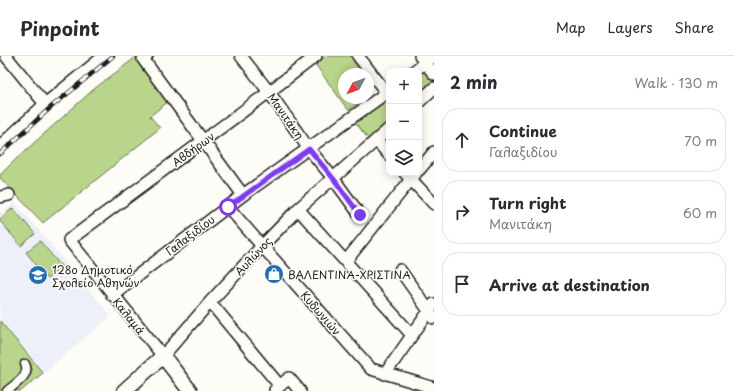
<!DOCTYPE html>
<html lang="en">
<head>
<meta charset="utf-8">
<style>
  body { margin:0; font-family:"Playpen Sans",sans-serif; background:#f2f2f3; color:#2b2b33 }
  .controls { position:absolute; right:12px; top:12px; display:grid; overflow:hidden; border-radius:8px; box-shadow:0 2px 10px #0003 }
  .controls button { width:36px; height:36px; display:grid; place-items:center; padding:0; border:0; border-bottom:1px solid #e1e1e2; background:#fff; color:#2b2b33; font:20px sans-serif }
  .compass { position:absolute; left:338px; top:12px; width:36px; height:36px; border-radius:50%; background:#fff; box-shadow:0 2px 10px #0003; rotate:229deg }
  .stop { position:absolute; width:12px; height:12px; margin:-9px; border:3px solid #7c3aed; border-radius:50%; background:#fff }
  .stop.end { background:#7c3aed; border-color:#fff; box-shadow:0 1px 4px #0008 }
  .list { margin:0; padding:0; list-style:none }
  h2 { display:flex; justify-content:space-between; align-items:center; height:52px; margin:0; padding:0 16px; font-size:17px }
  h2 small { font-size:13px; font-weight:400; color:#7c7c81 }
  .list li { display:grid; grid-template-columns:26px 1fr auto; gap:12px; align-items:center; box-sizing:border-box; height:64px; margin:0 8px 8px; padding:0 8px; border:1px solid #e1e1e2; border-radius:16px }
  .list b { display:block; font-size:15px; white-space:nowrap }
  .list p { margin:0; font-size:13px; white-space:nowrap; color:#7c7c81 }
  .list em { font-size:13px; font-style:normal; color:#7c7c81 }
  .icon { flex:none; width:22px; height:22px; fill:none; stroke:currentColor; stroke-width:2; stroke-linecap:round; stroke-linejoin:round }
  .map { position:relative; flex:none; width:434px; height:335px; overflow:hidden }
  header { display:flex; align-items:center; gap:24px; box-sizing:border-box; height:56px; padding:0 20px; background:#fff; border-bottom:1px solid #e1e1e2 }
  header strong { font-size:19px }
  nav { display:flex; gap:22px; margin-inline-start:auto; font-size:14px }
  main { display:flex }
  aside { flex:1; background:#fff }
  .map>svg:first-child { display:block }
  .built { fill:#eef0f9 }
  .green { fill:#b9d48b; stroke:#6a7854 }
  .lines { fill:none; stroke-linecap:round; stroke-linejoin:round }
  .pedestrian-casing { stroke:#1c1c1c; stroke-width:11 }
  .minor-casing { stroke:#1c1c1c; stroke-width:14 }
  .tertiary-casing { stroke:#1c1c1c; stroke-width:17 }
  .pedestrian { stroke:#fdfcf7; stroke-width:8 }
  .minor { stroke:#fdfcf7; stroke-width:11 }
  .tertiary { stroke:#fdfcf7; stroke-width:14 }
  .rail-casing { stroke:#1c1c1c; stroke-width:4.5 }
  .rail { stroke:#fdfcf7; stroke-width:3; stroke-dasharray:9; stroke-linecap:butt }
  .route { stroke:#7c3aed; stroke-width:5 }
  .labels { text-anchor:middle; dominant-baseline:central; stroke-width:3; stroke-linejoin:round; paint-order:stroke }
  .street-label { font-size:11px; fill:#1c1c1c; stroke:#fdfcf7 }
  .poi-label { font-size:11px; fill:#1c1c1c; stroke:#fdfcf7; text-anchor:start }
</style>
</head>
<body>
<header>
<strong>Pinpoint</strong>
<nav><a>Map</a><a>Layers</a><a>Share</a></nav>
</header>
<main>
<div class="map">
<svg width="434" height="335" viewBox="0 0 434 335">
  <rect width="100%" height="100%" fill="#fdfcf7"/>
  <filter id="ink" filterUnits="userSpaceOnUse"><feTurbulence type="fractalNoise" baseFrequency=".025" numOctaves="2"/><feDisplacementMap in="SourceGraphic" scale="8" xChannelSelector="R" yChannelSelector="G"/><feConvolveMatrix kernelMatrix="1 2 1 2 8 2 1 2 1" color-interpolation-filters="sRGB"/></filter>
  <g filter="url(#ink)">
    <path class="built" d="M15,146L111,260L43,317L0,265V155L3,156Z"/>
    <path class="green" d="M326,0H352L364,18H344V42H366L348,54L315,8Z
      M136,1L169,45L150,60L160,72L43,167L0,122V119L16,103L94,33Z
      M424,12L434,26L419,38V16Z
      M382,45L389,54V65L369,84L354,65Z
      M13,152L35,178L21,190L0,165V163Z
      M40,185L62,211L47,223L26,196Z
      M0,265L43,317L21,335H0Z"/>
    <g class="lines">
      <g class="pedestrian-casing">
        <path id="pedestrian" d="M7,335C15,328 31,319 25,308"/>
      </g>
      <g class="minor-casing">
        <path id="minor" d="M6,0L45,48
          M147,0L143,3L243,139
          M241,0L269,36L309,93L333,122L360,159
          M316,0L269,36L69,184L163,300L210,246L262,190L298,153L389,73
          M358,0L389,40
          M420,0L434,18
          M414,15L434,0
          M419,46L434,32
          M376,84L389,99
          M0,90L45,48L104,0
          M419,114L434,96
          M405,117L434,148
          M0,141L9,139
          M228,151L262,190L371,313L434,332
          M298,153L412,279
          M346,205L416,117
          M400,214L434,262
          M112,239L243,139L389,35
          M210,246L280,330
          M385,318L434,248
          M275,334L289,322L300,335"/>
      </g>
      <g class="tertiary-casing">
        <path id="tertiary" d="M124,335L163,300L190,335"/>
      </g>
      <use href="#pedestrian" class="pedestrian"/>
      <use href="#minor" class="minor"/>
      <use href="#tertiary" class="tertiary"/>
      <g class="rail-casing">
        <path id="rail" d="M0,98L50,52L113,0"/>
      </g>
      <use href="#rail" class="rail"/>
    </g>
  </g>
  <g class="lines" filter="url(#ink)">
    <path class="route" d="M228,151L309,93L333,122L360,159"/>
  </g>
  <defs>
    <g id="shop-disc" transform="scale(1)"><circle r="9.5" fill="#1f6fb2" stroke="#fdfcf7"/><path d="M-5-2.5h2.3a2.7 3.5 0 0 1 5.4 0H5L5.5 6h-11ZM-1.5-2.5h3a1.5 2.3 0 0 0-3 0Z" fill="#fff"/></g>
    <g id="school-disc" transform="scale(1)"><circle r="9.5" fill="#1f6fb2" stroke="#fdfcf7"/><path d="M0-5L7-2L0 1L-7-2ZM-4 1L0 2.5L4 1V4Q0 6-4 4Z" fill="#fff"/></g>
  </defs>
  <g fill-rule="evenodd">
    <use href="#shop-disc" x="274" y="218"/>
    <use href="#school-disc" x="38" y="219"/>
  </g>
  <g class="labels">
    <g class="street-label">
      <text transform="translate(286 60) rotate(55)">Μανιτάκη</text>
      <text transform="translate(193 93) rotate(-36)">Αβδήρων</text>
      <text transform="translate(190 179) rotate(-37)">Γαλαξιδίου</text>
      <text transform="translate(253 200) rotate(-47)">Αυλώνος</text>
      <text transform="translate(321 257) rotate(49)">Κυδωνιών</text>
      <text transform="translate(129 260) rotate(51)">Καλαμά</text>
    </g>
    <g class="poi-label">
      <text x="52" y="213">128ο Δημοτικό<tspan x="52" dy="13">Σχολείο Αθηνών</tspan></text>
      <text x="288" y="218">ΒΑΛΕΝΤΙΝΑ-ΧΡΙΣΤΙΝΑ</text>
    </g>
  </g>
</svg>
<div class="controls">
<button>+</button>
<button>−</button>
<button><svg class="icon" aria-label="layers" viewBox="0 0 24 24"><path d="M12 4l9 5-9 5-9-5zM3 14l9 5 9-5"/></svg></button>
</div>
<svg class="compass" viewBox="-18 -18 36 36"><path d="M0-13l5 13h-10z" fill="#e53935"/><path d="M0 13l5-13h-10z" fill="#7c7c81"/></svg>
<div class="stop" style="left:228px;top:151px"></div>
<div class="stop end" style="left:360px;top:159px"></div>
</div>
<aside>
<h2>2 min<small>Walk · 130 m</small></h2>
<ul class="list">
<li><svg class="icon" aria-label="ahead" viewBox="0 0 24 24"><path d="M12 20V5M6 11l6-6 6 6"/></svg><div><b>Continue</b><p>Γαλαξιδίου</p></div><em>70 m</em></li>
<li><svg class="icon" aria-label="right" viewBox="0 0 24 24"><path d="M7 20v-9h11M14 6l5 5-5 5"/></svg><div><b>Turn right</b><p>Μανιτάκη</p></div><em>60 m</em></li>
<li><svg class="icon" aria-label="arrive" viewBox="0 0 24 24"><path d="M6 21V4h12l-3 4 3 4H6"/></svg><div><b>Arrive at destination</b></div></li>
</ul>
</aside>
</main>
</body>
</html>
